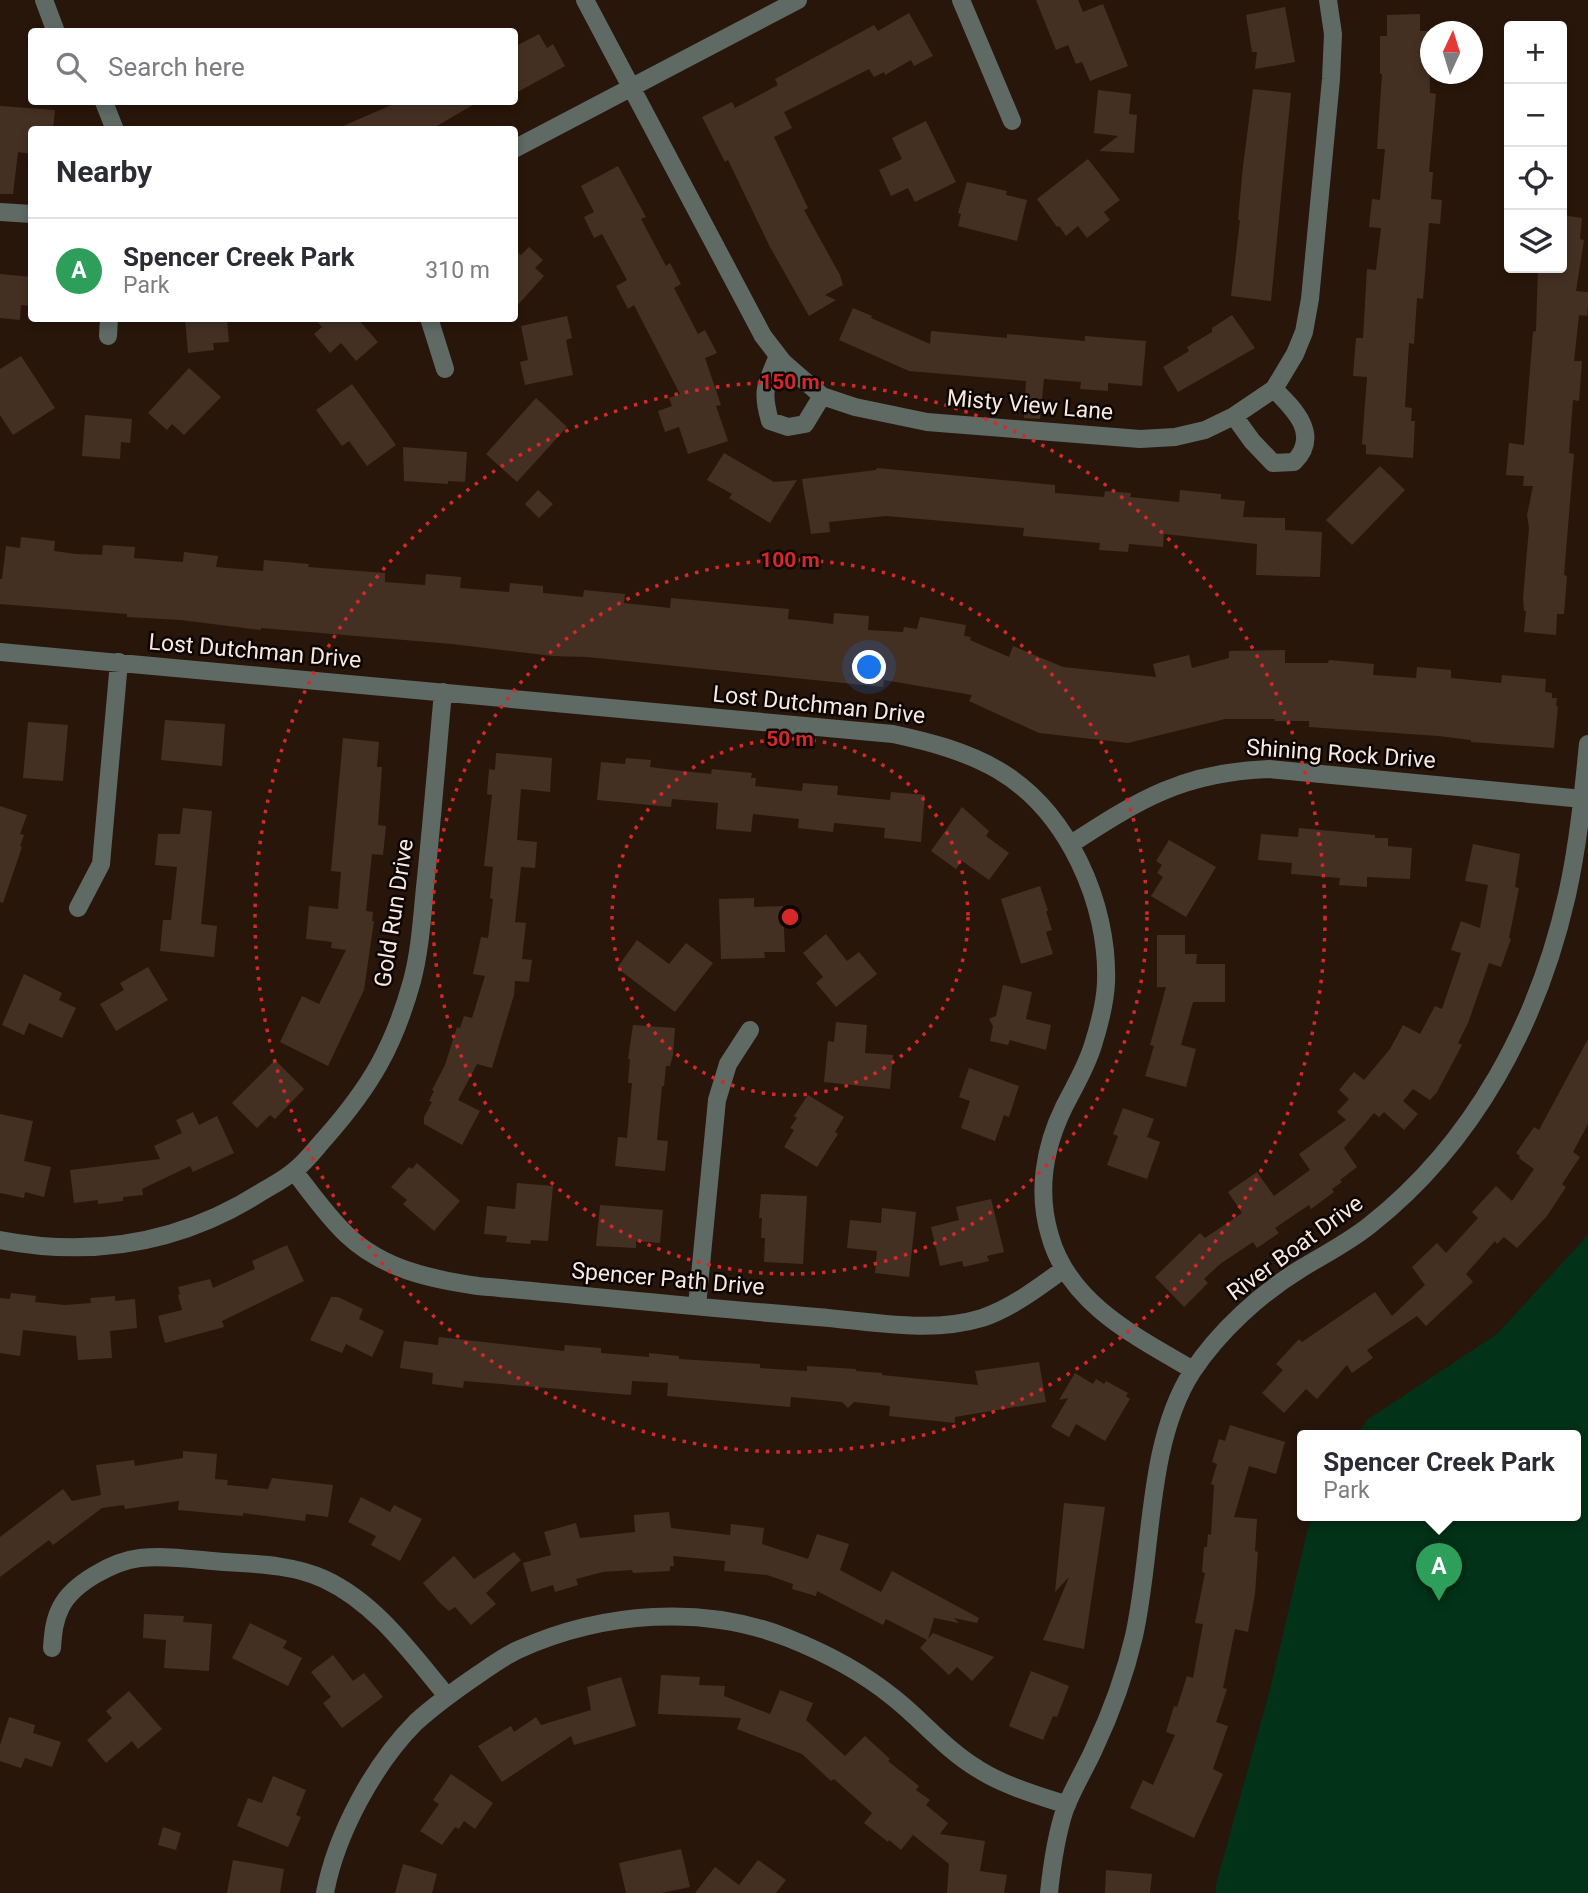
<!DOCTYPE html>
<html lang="en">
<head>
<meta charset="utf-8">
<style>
  body { margin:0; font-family:Roboto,sans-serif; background:#f7f7f7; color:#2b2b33 }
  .controls { position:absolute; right:21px; top:21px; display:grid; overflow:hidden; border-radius:7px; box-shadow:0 4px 10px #0003 }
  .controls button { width:63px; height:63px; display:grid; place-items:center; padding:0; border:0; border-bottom:2px solid #e1e1e2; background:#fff; color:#2b2b33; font:35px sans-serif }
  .compass { position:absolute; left:1420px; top:21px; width:63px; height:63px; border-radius:50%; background:#fff; box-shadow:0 4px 10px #0003; rotate:4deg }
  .you { position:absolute; left:870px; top:668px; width:24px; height:24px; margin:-18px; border:5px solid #fff; border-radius:50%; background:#1a73e8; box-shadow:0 0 0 10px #1a73e833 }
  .badge { display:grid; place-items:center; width:46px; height:46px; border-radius:50%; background:#63678d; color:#fff; font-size:23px; font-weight:700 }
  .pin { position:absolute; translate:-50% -58px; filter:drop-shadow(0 2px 4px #0008) }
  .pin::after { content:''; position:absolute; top:37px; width:24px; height:21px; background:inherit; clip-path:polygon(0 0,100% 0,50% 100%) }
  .popup { position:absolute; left:1297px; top:1430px; width:284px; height:91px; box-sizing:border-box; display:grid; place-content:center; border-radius:7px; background:#fff; filter:drop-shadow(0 2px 5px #0005); font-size:23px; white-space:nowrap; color:#7c7c81 }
  .popup b { font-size:26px; color:#2b2b33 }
  .popup::after { content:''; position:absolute; left:50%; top:100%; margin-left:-14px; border:14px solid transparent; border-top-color:#fff }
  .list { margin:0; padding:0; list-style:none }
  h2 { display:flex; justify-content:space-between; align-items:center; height:91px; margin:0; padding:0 28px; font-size:30px }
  h2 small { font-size:23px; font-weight:400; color:#7c7c81 }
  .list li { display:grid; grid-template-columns:46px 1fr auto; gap:21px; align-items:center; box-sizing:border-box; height:105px; padding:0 28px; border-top:2px solid #e1e1e2 }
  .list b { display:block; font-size:26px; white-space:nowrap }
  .list p { margin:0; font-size:23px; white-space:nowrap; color:#7c7c81 }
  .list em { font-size:23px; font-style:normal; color:#7c7c81 }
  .icon { flex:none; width:38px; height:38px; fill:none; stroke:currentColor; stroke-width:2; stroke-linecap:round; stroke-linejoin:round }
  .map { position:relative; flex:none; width:1588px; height:1893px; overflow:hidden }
  .search { position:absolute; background:#fff; box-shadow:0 4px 10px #0003; left:28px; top:28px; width:490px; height:77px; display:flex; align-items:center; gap:18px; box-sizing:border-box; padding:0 24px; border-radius:7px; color:#7c7c81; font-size:26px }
  .panel { position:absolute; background:#fff; box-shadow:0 4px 10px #0003; left:28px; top:126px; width:490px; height:196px; border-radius:7px }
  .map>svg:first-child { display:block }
  .green { fill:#023218 }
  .building { fill:#443023 }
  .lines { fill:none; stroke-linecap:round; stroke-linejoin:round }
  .minor { stroke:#5f6a65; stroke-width:18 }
  .ring { fill:none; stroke:#d62828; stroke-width:3.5; stroke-dasharray:3.5 7 }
  .labels { text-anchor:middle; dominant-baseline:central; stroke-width:5; stroke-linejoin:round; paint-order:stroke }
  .street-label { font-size:23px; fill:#f7e9e1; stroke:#0c0502 }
  .centre { fill:#d62828; stroke:#0c0502; stroke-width:3.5 }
  .ring-label { font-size:21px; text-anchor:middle; font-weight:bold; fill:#d62828; stroke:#0c0502; stroke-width:5; stroke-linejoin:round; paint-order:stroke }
</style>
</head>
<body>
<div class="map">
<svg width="1588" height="1893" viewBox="0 0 1588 1893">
  <rect width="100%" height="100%" fill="#29160a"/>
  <path class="green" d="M1588,1235V1893H1216V1884L1269,1693L1311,1515H1576V1435H1358L1367,1420L1497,1334Z"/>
  <path class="building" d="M1036,0H1078L1083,12L1103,4L1128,66L1090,81L1082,62L1076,64L1068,45L1056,50Z
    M1285,7L1295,62L1255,69L1257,52H1252L1246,15Z
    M909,13L933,56L914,66L911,60L885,75L884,72L874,77L869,69L818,95L784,112L792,128L774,137L808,208L804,210L840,275L843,285L825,295L836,300L809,316L770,247L728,160L725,162L702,117L732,102L735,108L778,85L775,79L874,25L878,31Z
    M1420,14V31H1429L1430,93L1436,94L1429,172H1433L1431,199L1442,200L1440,224L1429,223L1423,299L1417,298L1414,344L1409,343L1405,407L1412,408L1411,421H1415L1413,458L1366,454V445L1362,444L1367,377L1353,376L1356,338H1363L1367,269L1376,270L1381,228L1369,227L1372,199L1380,200L1385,149H1377L1382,74H1380V36H1387V15Z
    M539,34L547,48L553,44L565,66L514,94V47Z
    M1253,89L1291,93L1271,301L1231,296L1240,220H1238L1243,166Z
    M1098,90L1131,94L1129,114L1137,115L1134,153L1099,151L1118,136L1094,133Z
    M398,102H478L430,130H334Z
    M0,106L55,110L53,130H32V154L18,152L13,194H0Z
    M926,121L956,182L915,202L908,188L891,196L879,170L902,159L892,138Z
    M1088,159L1120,200L1104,212L1110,220L1087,238L1078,226L1066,236L1059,226L1057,227L1037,199Z
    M618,166L646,217L641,219L666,266L670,263L681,284L674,288L698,334L705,330L717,353L705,358L721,405L716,406L728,441L688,454L679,427L665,432L658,411L672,406L669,398L680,394L634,305L628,309L616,286L627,280L602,234L594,238L584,217L594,212L581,186Z
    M967,182L1007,191L1006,195L1027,200L1017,241L958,226L961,214L958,213Z
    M1562,215L1582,218L1580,239L1584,240L1576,291L1588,292V303L1587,316L1579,315L1574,361H1582L1579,401L1573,400L1569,453L1574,454L1564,575L1567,576L1564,614H1557L1556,635L1524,632L1526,611H1524L1523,598L1529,528L1527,515L1533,486H1523L1524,476L1506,475L1509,443L1524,445L1533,332L1536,331L1538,268H1562Z
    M529,247L543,260L535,268L544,276L514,309V250L521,255Z
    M0,274L32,277V306L21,305L20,320L0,318Z
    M853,308L872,316L871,318L930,344L931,331L1007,338V334L1085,341V336L1146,341L1142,386L1108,383V391L1080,389L1081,382L1044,379L1040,419L1024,418L1026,381L909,371L839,340Z
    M1232,315L1255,348L1178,392L1163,367L1189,351L1187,347L1212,332V328Z
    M567,316L572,338L566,340L573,375L525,385L520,362L528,360L521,326Z
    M185,318H227L229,342L213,343L214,350L188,353Z
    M314,318H357L378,342L356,361L341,343L330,353L314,334L322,327Z
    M21,356L55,408L13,435L0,415V369Z
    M189,368L221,397L184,435L172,424L167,430L148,413Z
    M352,384L396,445L367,466L349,441L342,446L316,410Z
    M536,398L567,427L517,482L486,454Z
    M85,415L132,419L130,443L121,442L120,459L82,456Z
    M403,447L467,452L465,482L448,481V484L404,481Z
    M724,453L774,482L797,480L770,523L729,498L732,494L707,480Z
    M1380,466L1405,490L1352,545L1326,520Z
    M877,468L1055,485V493L1104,497L1105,491L1131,493L1130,497L1179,502L1180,490L1221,494V499L1245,501L1243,517L1285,518V530L1322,532L1320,577L1256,575L1257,544L1164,534L1163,547L1129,544L1128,552L1099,550L1100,543L1023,536L1024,528L886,516L829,522L830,532L811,534L802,479L876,470Z
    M538,490L553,504L539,518L525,504Z
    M21,537L55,541L54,551L76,554L102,555L103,545L135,547L134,558L183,562L184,552L218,556L216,567L263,571L264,560L309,564L308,567L385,573V582L425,585L426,574L461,577L460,588L509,592L510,583L543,586V593L583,597L584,590L625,594L624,603L670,608L671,598L789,609L788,619L810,621L833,624L834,613L869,616L868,630L903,632L904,627L917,629L920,617L966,625L964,636L971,637L970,640L1009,657L1013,646L1063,667L1156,677L1153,664L1189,655L1192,668L1229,658V651L1285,650V663H1328L1329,660L1374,664L1373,675L1416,678L1417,667L1451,670V678L1501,683L1502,675L1546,679L1545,692L1552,693V698H1557L1556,706H1558L1554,748L1471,742V740L1438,736L1309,727V721H1275V719H1225L1128,743L1039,733L969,701L972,695L884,680L883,687L587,657L553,656L452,644L261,628V630L181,620L127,617V614L0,604V579H2L6,546L20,548Z
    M165,720L225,724L222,766L161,760Z
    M28,722L68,725L63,781L23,778Z
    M343,738L379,742L377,767H382L378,825L386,826L383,855L372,854L366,911L373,912L372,921H374L364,990L328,1066L280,1042L302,996L319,1004L346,950L331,948L332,942L306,939L309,906L338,909L341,872L331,871Z
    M496,753L552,758L550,792L521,789L517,840L537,842L535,868L521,867L515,922L526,923L522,959L532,960L529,982L515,981L514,995L492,1068L477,1064L458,1100L480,1111L462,1145L424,1124V1117L432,1102L429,1101L434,1091L432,1090L445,1065L457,1027L460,1028L464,1016L472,1018L485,976L473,974L481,937L488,938L493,899L490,898L493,867L484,866L492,795L487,794L489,769L495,770Z
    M626,758L651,760L650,767L674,770L711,774L712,769L752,773L751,778H756L755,786L802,791L803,783L838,786L837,795L890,800L891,792L925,795L921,842L884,838L885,828L834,823L833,832L798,828L799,819L753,814L751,832L716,829L718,803L672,799L671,807L597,800L601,762L625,764Z
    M0,806L27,815L20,834L24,835L20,846L22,847L3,903L0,902Z
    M962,807L989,831L986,836L1009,853L989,880L962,861L956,869L931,851Z
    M183,808L212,811L201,924L217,926L214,957L160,951L163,920H171L177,867L155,865L158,834H180Z
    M1299,828L1375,835V838H1388V846L1412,848L1410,879L1367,877V887L1339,885L1340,878L1291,874L1292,863L1258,860L1261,834L1298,837Z
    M1169,840L1216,867L1186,917L1151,896L1163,877L1157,873L1162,865L1156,861Z
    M1473,844L1520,854L1515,887L1519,888L1509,938L1511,939L1501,967L1489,963L1468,1023L1458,1043L1462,1045L1437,1092L1430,1100L1413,1089L1403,1101L1418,1114L1404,1130L1384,1112L1379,1117L1374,1113L1344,1148L1357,1167L1340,1180L1342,1182L1332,1189L1334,1192L1311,1209L1309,1205L1275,1228L1279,1233L1257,1248L1253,1242L1220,1264L1204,1279L1208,1283L1184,1307L1155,1277L1200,1233L1205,1238L1242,1213L1228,1192L1257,1172L1274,1196L1310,1170L1299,1154L1346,1120L1337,1112L1349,1099L1339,1090L1354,1072L1364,1080L1390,1049L1403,1025L1420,1034L1435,1006L1442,1009L1461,953L1451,950L1461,921L1480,928L1488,885L1465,881Z
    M1040,886L1048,911H1046L1052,930L1046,932L1053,954L1021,964L1001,899Z
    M754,898V907L783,906L785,952H764L765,958L721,959L719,899Z
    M826,934L847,961L859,952L877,974L836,1007L816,983L823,977L803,953Z
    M1157,935H1185V954H1197L1196,964H1225V1002H1193L1181,1045L1196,1049L1186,1087L1145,1076L1154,1046L1150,1045L1166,987H1157Z
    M637,940L669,964L686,943L713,963L675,1012L617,968Z
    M148,967L168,1000L116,1031L100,1004L124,990L120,983Z
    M24,974L62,993L59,1000L76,1008L62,1038L29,1023L24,1035L2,1025Z
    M1003,985L1032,992L1026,1019L1051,1025L1046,1050L1010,1040L1008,1045L990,1041L993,1026L989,1019L996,1016Z
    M836,1022L867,1025L865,1053L893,1055L890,1089L824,1082L828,1041L834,1042Z
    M633,1025L675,1028L673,1055L670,1066H666L664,1086H662L657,1140L668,1141L665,1171L615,1166L618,1137L627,1138L632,1083H628L630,1059H628Z
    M1588,1039V1124L1573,1152L1580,1157L1562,1184L1566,1187L1547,1216L1517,1248L1504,1237L1497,1244L1495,1241L1466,1274L1473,1282L1426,1326L1417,1316L1367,1350L1373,1358L1352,1373L1347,1365L1317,1399L1306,1389L1284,1413L1262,1393L1283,1370L1276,1364L1299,1339L1302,1342L1375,1292L1392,1316L1425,1285L1412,1267L1437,1243L1446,1253L1478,1218L1472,1212L1496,1186L1512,1201L1534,1169L1519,1158L1520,1156L1516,1153L1534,1127L1539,1130Z
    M275,1060L304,1089L275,1119L270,1115L257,1128L232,1103Z
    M969,1068L1019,1086L1009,1117L1004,1115L995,1141L961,1128L970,1101L959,1097Z
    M808,1095L844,1117L835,1132L838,1134L817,1167L784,1147L794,1130L790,1128L797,1118L794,1116Z
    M1123,1108L1154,1119L1147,1137L1160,1142L1147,1179L1107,1165L1118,1136L1113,1134Z
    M193,1112L199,1125L217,1116L234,1153L193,1172L190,1166L142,1189L143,1195L123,1197V1201L98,1204V1200L74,1203L70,1170L160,1159L154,1146L182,1133L176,1120Z
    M0,1114L33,1121L24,1161L51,1167L44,1197L25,1192L24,1198L0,1193Z
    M417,1163L460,1201L434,1231L403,1204L407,1200L391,1187L409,1167L412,1169Z
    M517,1183L553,1186L548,1241L531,1240L530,1244L506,1242L507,1236L484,1234L487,1206L515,1209Z
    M761,1194L807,1196L803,1264L764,1262L765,1238H761L762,1218H759Z
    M991,1199L1004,1252L987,1256L989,1261L964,1267L962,1261L940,1266L931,1227L959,1220L956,1207Z
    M600,1205L663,1210L660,1243L636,1241V1248L596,1246Z
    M882,1208L916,1212L909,1277L875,1273L877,1251L847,1248L850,1220L881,1223Z
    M287,1245L304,1281L222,1321L224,1327L165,1343L158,1316L182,1310L178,1295L180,1294L178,1287L210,1279L213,1288L255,1269L252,1261Z
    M11,1293L36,1296L35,1302L65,1305L91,1303L90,1298L115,1296V1301L135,1299L137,1328L110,1331L112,1358L78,1360L76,1336L23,1330L20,1356L0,1353V1298L10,1299Z
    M331,1297H338L363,1309L359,1319L384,1331L372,1357L346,1344L342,1353L310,1340Z
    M439,1337L564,1351L565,1345L601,1348V1353L649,1357V1353L679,1356V1359L760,1364V1368L807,1371V1366L856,1369V1371L882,1373V1375L978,1385L975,1371L1039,1362L1046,1402L955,1417V1423L889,1416L890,1406L854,1402L848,1408L842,1402L791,1397L790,1407L667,1396L668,1383L632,1381L631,1395L464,1381L463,1388L432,1384L433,1373L400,1368L404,1341L438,1345Z
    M1075,1373L1093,1384L1096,1379L1104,1384L1106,1381L1128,1393L1126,1396L1130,1399L1105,1441L1076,1424L1069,1437L1051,1427L1068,1398L1059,1400Z
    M1230,1425L1285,1442L1276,1474L1249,1466L1234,1517L1257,1519L1255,1551L1258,1552L1255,1594L1248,1632L1235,1629L1223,1688L1227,1689L1216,1722L1228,1726L1213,1769L1223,1774L1194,1838L1130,1808L1143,1780L1153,1785L1175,1735L1166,1732L1174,1706L1177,1707L1187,1676L1193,1678L1203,1624L1195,1623L1205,1573L1202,1572L1204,1547H1207L1208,1534L1211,1535L1214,1485L1211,1484L1217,1464L1212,1462L1219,1439L1225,1441Z
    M183,1451L217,1454L215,1479L228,1480L227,1485L268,1489L272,1478L333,1485L328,1517L306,1514L305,1521L243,1513V1516L178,1510L179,1501L125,1509L124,1505L102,1508L53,1545L49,1540L0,1577V1537L63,1489L72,1501L101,1495L96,1465L134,1460L135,1466L183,1458Z
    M361,1497L390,1512L394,1505L422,1519L400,1561L371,1545L376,1536L348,1522Z
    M1064,1503L1105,1507L1084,1649L1043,1640L1069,1577L1055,1592Z
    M669,1512L671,1528L730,1535L731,1524L764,1528L762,1544L808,1559L817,1534L849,1544L840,1570L881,1592L892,1571L979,1618L977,1623L954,1618L959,1623L934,1618L928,1639L933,1633L994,1657L972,1681L957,1667L949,1675L920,1648L927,1640L886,1619L883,1625L817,1591L816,1596L792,1589L793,1584L767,1575L724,1571L725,1561L673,1556L674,1566H670V1571L633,1573L632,1570L603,1572L576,1579L578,1585L555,1592L553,1585L531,1592L523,1563L551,1555L544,1532L576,1523L580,1538L635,1532L634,1515Z
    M514,1552L521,1560L486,1593L496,1604L471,1625L455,1607L449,1611L440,1603L423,1583L454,1556L474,1579Z
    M144,1614L184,1616L183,1622L212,1624L209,1671L164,1668L166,1640L143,1638Z
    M250,1623L287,1641L283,1648L302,1658L288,1686L232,1658Z
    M333,1655L353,1681L364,1673L383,1697L342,1728L323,1703L331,1697L311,1672Z
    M1031,1671L1069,1686L1057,1717L1053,1716L1043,1740L1009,1726Z
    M661,1675L700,1677L699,1685L725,1686L724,1696L770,1714L780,1690L813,1703L806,1720L845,1756L865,1736L890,1759L888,1761L919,1786L916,1790L930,1800L926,1805L948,1823L940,1834L985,1841L980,1871L1007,1875L1004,1893H947L949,1864L913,1835L901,1850L889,1840L888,1842L864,1823L872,1813L834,1779L831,1781L802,1754L737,1729L741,1718L658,1714Z
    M621,1677L636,1726L574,1745L571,1736L502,1782L478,1746L511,1726L514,1732L536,1717L541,1725L591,1710L587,1687Z
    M129,1691L162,1729L138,1749L132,1741L106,1763L87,1740L112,1718L106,1711Z
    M9,1717L35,1725L33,1733L61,1742L52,1767L25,1758L21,1768L0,1761V1745Z
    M451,1774L493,1803L475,1829L464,1821L459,1829L455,1827L442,1845L420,1831L439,1804L433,1800Z
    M273,1776L306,1790L296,1815L301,1817L288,1847L237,1826L248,1798L262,1803Z
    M163,1827L181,1833L176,1850L158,1845Z
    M681,1849L690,1887L661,1893H626L619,1863Z
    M233,1860L284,1869L280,1893H227Z
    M758,1860L786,1880L776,1893H695L715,1867L739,1885Z
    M403,1864L437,1874L432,1893H395Z
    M1106,1870L1152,1874L1150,1893H1105Z"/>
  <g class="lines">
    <path class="minor" d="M44,0L56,32
      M585,0L763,336L783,362L822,396L855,407L927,422L1140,439L1175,437L1205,430L1234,416L1274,389L1295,354L1304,332L1310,299L1331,79L1333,34L1328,0
      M961,0L1012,121
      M104,102L115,130
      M514,149L798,0
      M0,212L32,214
      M429,318L445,369
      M108,336L109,318
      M778,356C766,385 761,390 770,421L788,427L805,424L822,396
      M1234,416L1252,441L1273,463L1294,462C1321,435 1294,409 1274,389
      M0,652L893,734C930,742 965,751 998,770C1068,811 1109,904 1106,983C1105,1004 1099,1026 1093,1045C1086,1068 1074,1087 1064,1107C1044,1148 1037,1193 1050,1236C1069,1304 1137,1337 1193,1370
      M1071,844C1140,799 1184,772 1269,769L1583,799
      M78,908L101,864L119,662
      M294,1171C311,1193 327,1216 347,1235C383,1269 430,1279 478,1286C591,1296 704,1308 817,1317C870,1321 930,1334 982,1318C1012,1308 1039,1287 1064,1269
      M0,1240C94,1258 182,1243 263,1191C273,1185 285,1179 294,1171C306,1162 316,1148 326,1137C371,1086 394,1046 412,981C420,951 422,918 425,887C432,822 437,757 443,692
      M697,1306L717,1100L728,1064L750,1030
      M52,1648C53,1634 54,1620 61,1607C73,1583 114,1561 140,1558C168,1555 197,1560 225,1562C258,1564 294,1565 324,1579C376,1603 411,1653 447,1696
      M325,1893C336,1834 374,1764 416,1722C436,1704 457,1689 479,1674C492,1665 506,1655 520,1649C603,1612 703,1604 788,1638C826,1653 862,1672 894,1698C923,1721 946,1750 978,1769C1005,1786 1037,1795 1067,1805
      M1049,1893C1052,1864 1056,1836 1065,1809C1073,1788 1085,1769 1094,1749C1111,1713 1125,1675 1134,1636C1153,1552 1146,1444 1192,1372C1219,1331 1261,1293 1302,1268C1325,1254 1349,1242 1370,1225C1474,1143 1538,1023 1567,895C1578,846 1583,795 1588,744"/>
  </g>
  <g class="ring">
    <circle cx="790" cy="917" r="178"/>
    <circle cx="790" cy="917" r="357"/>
    <circle cx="790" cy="917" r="535"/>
  </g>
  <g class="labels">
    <g class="street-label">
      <text transform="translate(1030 405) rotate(5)">Misty View Lane</text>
      <text transform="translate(255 651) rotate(5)">Lost Dutchman Drive</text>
      <text transform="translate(819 705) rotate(6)">Lost Dutchman Drive</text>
      <text transform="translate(1341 754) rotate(4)">Shining Rock Drive</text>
      <text transform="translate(394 913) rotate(-81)">Gold Run Drive</text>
      <text transform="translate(1295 1248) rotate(-36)">River Boat Drive</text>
      <text transform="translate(668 1279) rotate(5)">Spencer Path Drive</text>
    </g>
  </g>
  <circle cx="790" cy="917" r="10" class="centre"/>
  <g class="ring-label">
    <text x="790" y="389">150 m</text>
    <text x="790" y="567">100 m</text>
    <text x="790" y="746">50 m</text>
  </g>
</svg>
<div class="controls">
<button>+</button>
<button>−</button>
<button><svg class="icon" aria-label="locate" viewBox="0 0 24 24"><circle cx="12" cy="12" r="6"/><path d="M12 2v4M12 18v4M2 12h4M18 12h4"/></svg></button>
<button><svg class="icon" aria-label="layers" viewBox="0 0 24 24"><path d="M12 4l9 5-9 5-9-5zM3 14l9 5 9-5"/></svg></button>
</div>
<svg class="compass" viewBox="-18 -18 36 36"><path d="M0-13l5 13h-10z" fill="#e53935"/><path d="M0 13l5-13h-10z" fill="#7c7c81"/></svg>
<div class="you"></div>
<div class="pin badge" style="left:1439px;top:1601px;background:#2e9e5b">A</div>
<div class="popup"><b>Spencer Creek Park</b>Park</div>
<div class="search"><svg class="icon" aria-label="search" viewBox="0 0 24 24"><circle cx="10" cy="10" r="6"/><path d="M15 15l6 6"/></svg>Search here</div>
<section class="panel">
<h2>Nearby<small></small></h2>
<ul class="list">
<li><span class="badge" style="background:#2e9e5b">A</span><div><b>Spencer Creek Park</b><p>Park</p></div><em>310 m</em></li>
</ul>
</section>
</div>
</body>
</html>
